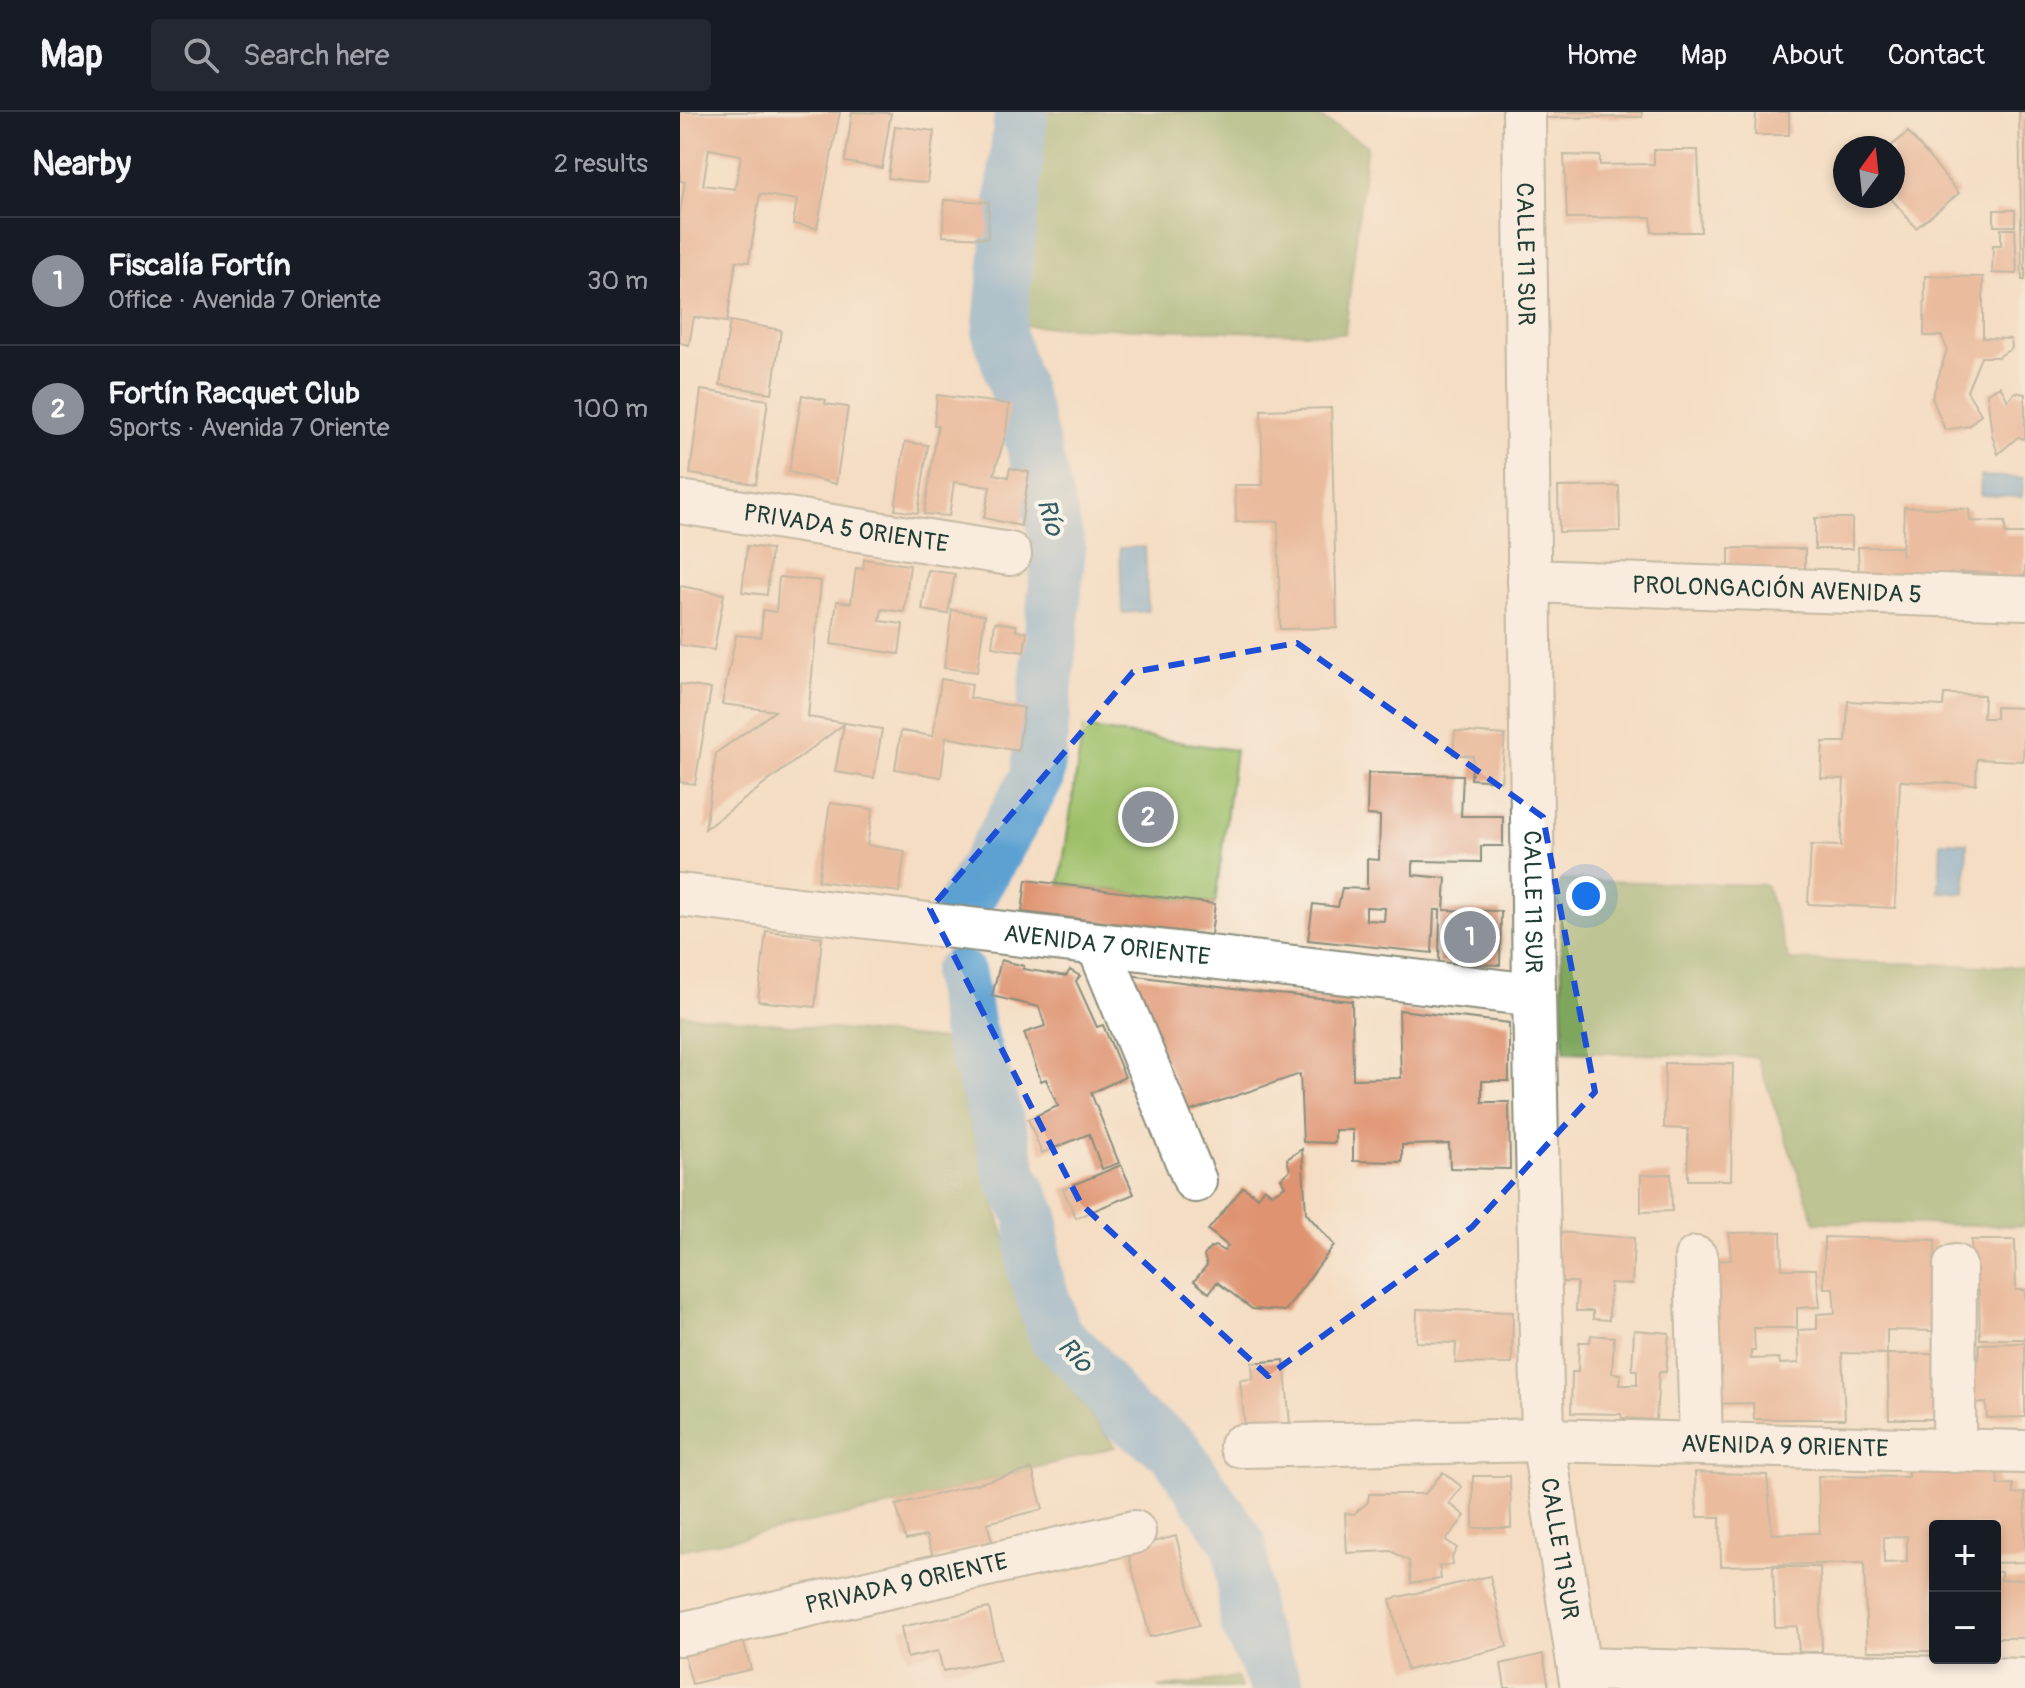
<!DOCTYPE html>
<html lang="en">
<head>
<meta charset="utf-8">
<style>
  body { margin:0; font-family:Pangolin,sans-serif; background:#242831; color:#f1f3f6 }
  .controls { position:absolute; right:24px; bottom:24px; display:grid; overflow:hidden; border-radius:8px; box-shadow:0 4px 12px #0003 }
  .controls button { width:72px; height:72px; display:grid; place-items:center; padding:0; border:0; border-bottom:2px solid #363941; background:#171b24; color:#f1f3f6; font:40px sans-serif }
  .compass { position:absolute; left:1153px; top:24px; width:72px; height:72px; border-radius:50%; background:#171b24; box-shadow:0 4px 12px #0003; rotate:15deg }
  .you { position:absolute; left:906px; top:784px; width:28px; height:28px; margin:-20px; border:6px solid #fff; border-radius:50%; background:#1a73e8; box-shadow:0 0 0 12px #1a73e833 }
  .badge { display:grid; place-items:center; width:52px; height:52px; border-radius:50%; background:#8c9099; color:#fff; font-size:26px; font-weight:700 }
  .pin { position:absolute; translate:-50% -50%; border:4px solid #fff; box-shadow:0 2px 8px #0006 }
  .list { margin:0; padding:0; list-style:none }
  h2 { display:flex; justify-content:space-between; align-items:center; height:104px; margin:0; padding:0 32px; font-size:34px }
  h2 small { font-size:26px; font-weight:400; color:#9ea1a6 }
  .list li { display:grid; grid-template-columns:52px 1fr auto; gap:24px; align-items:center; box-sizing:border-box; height:128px; padding:0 32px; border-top:2px solid #363941 }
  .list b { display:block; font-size:30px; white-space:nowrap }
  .list p { margin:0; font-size:26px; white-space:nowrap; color:#9ea1a6 }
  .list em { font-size:26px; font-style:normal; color:#9ea1a6 }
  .icon { flex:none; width:44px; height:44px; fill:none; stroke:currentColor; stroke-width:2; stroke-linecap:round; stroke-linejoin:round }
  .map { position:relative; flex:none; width:1345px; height:1576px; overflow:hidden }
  header { display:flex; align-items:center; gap:48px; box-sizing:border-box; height:112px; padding:0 40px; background:#171b24; border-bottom:2px solid #363941 }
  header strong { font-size:38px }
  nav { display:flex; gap:44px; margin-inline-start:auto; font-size:28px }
  .search { width:560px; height:72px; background:#242831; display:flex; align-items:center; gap:20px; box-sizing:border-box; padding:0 28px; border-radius:8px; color:#9ea1a6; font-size:30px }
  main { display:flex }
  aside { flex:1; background:#171b24 }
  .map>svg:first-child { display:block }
  .green { fill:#9ebf68; stroke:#5e7e4e; stroke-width:2 }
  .forest { fill:#7ea65c; stroke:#4e7248; stroke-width:2 }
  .water { fill:#5da1d2; stroke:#3e6f83; stroke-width:2 }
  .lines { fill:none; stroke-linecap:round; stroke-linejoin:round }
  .river { stroke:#5da1d2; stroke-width:54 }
  .building { fill:#df936f; fill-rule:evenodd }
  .minor-casing { stroke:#8a8d7b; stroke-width:46 }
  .minor { stroke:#fff; stroke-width:42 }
  .marked { fill:none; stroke:#1d4ed8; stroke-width:6; stroke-dasharray:16 10; stroke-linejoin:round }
  .labels { text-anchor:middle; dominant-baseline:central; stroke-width:8; stroke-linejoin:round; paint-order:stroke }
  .street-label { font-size:24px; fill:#1f3d34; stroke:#f7f3e8 }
  .water-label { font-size:26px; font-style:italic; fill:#325b63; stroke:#f7f3e8 }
</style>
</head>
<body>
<header>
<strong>Map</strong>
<div class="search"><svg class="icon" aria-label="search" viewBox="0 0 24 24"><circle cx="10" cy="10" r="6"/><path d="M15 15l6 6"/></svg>Search here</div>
<nav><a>Home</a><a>Map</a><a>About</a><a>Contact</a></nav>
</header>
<main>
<aside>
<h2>Nearby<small>2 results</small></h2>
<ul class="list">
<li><span class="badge">1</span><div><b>Fiscalía Fortín</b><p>Office · Avenida 7 Oriente</p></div><em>30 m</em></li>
<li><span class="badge">2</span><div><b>Fortín Racquet Club</b><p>Sports · Avenida 7 Oriente</p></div><em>100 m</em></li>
</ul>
</aside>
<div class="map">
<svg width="1345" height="1576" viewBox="0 0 1345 1576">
  <rect width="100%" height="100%" fill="#f7f3e8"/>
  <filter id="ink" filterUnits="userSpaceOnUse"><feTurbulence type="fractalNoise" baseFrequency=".0125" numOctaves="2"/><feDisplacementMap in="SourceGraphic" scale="16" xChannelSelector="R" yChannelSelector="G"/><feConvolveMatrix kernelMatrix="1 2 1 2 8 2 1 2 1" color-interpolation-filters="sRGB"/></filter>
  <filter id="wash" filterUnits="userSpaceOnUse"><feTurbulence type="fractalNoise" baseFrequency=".006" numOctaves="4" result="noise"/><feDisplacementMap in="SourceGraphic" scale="32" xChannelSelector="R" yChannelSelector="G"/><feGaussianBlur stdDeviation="1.8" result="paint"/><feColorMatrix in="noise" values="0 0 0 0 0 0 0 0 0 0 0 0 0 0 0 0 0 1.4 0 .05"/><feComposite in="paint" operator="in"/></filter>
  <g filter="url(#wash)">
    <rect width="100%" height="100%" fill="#f4ddc2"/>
    <path class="green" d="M403,616L555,638L535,792L380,772Z"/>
    <path class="forest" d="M365,0H630L687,33L665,222L344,214Z
      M879,768L1086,773L1109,848L1345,855V1114L1135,1110L1077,945L884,940Z
      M0,902L265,928L357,1231L435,1335L216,1393L0,1438Z
      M557,1565L561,1576H478Z"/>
    <path class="water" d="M1301,364L1343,366L1342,385L1300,383Z
      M465,435L468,499L442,501L440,436Z
      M1261,730L1287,731L1285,782L1259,780Z"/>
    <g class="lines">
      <path class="river" d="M282,796L357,666L379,436L347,309L319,222L341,0
        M279,863L288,916L321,1021L332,1066L352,1104L354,1158L375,1223L404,1250L445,1303L494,1337L560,1433L567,1511L598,1576"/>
    </g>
    <g id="blocks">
      <path class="building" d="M0,0H160L137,116L113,112L117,88L80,82L69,150L56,149L47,210L14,205L9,233L0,231V100L5,70L0,69ZM29,37L61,43L55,77L23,73Z
        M172,0L211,1L202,56L165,50Z
        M864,0H962V5L864,6Z
        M1076,0H1109V23H1075Z
        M1339,0H1345V168H1342Z
        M215,14L254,19L247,71L208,66Z
        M1228,20L1279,81L1236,116L1209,84H1213V36H1209Z
        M974,38H1018L1021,120H972L971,105L887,106L884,43L920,44V53L974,52Z
        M264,88L309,90L308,126L263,124Z
        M1314,98H1335V114H1314Z
        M1321,117H1335L1337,162L1312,161L1313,133H1321Z
        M1245,164L1303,165V226L1331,227L1332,236L1318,245H1301L1287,279L1301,302L1289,314L1265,318L1252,286L1267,237L1262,224H1244Z
        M50,209L101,218L92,281L40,273Z
        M1320,274L1328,289L1335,280L1345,282V327L1338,325L1318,342L1312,323L1307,281Z
        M21,278L88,288L76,372L10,362Z
        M122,283L146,288L145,292L168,295L156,372L109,360Z
        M257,283L329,292L326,321L314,362L328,365L330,356L349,360L341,414L304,406L310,375L274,370L269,404L244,402L258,313H254Z
        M651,296L657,516L600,517L598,409L556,410L555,373H583L581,298Z
        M225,330L248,333L238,401L215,398Z
        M939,374L940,419L879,420L878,375Z
        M1224,395L1289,397L1290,409L1325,410V422H1345V471L1316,470L1317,461L1279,460V467L1179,465L1178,435H1221L1222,445Z
        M1135,406H1172V437H1135Z
        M67,434L91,437L87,483L62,480Z
        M1049,436L1125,437V462L1049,461Z
        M184,447L230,453L224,500L202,497L200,509L223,512L219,542L151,532L157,489L171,491L176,456L183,457Z
        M248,458L275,462L268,502L242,498Z
        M99,465L141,469L128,605L202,617L194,666L155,660L164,612L25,717L36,641L95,599L42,592L56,523L81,525L83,498L96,500Z
        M0,474L44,482L34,538L0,533Z
        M272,498L305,503L297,560L264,556Z
        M315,510L336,513V519L347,520L344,540L312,535Z
        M261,567L292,572L290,586L344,596L338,639L266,625L261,665L215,657L221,619L253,624Z
        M0,572L31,577L15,672L0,670Z
        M1264,582L1304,583L1303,606H1316V595L1345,596L1343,649L1297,647L1296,672L1220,669L1215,796L1128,792L1131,733L1161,734L1164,667L1141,666L1143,630H1166L1168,589L1263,594Z
        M775,619L825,623L821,669L791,667L793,644L773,642Z
        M688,661L783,663L781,704H823V734H801V750L733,749V763L766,766L764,798L821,799L820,853L759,851L760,798H754L752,841L628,828L633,792L658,795L662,776L687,777V747L699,748L700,704L687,703ZM686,795L705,796L704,809L686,808Z
        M150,691L193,697L187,733L225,739L219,780L138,769Z
        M346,768L535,792L531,823L342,800Z
        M86,819L142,825L135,895L78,889Z
        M321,848L344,854L343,857L386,864L390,858L400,864L396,869L417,915L423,913L445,965L411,981L439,1051L422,1057L409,1022L362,1041L348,1007L378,994L366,967L361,969L344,921L365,914L359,895L312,884Z
        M449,863L576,880L672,889L673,967L721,966L719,898L829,911V969H802V990H829L830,1057L770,1056L769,1032L722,1033V1050L673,1049V1018H655V1031L623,1030L620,962L508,1000Z
        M985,951L1053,952L1051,1068H1008V1017L984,1016Z
        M622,1037L626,1101L654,1133L605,1199L572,1197L537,1170L529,1181L514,1169L527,1153L524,1144L530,1136L535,1134L544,1139L548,1134L528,1118L563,1075L578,1085L584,1076L592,1082L605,1074L601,1066L610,1058L607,1047Z
        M441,1053L454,1082L396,1106L383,1077Z
        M991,1062L992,1099L961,1100V1063Z
        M877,1120L954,1126L952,1172L930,1171L929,1208L913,1207V1199H896L897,1170H875Z
        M1101,1120L1102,1157H1136L1140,1195L1117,1196V1216H1074L1075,1239H1071V1247L1099,1246L1100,1252L1119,1251L1118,1218L1137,1217V1202L1155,1201L1153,1176H1144V1125L1255,1128L1256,1219L1207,1218V1242L1162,1241L1165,1307H1074L1073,1291L1029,1292L1026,1149L1051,1148L1049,1121Z
        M1291,1128H1335L1336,1178H1345V1227H1300L1299,1179H1292Z
        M737,1197L833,1200L832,1252L775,1251L776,1231L736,1230Z
        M954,1218L989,1221L986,1260H979L976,1308L942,1306L941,1302L891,1301L892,1260H898L899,1230H910L911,1223L934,1225L932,1261L941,1262L940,1273H957V1258H952Z
        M1345,1231V1305L1307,1306L1306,1291H1287L1293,1248L1299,1247V1232Z
        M1207,1242H1257L1258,1307H1209Z
        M604,1248L610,1312L565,1315L560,1268L573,1267L572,1251Z
        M1271,1352V1360H1317L1318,1373L1333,1372V1382L1345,1381V1450L1315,1451V1414H1255L1253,1539H1187L1184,1451L1041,1454L1040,1405H1017L1015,1360L1087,1363L1092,1422L1140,1421L1138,1364L1228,1365V1353ZM1227,1424V1450L1204,1451V1425Z
        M352,1357L363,1397L307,1411L312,1429L254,1447L246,1424L226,1428L216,1393Z
        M763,1360L782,1375L769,1391L785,1404L766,1428L777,1436L772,1445L773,1453L759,1454L761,1467L731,1471L729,1449L711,1439L667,1441L665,1401L674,1402L688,1390L689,1382H745Z
        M793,1364H830L831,1416H793Z
        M496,1424L519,1513L470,1525L447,1437Z
        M1093,1455H1140L1142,1540H1119L1117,1514L1095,1515Z
        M1315,1460H1321V1468L1345,1467V1526H1315Z
        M810,1464L827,1535L727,1558L710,1487Z
        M309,1496L320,1547L263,1559L258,1539L227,1546L221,1515Z
        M62,1524L71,1557L12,1572L3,1539Z
        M863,1542L869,1576H825L821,1552Z"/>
    </g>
  </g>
  <g filter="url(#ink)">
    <use href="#blocks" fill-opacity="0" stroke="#8a8d7b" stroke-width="2"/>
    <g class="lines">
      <g class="minor-casing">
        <g id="minor">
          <path id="s1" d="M844,0L854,883L863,1328L902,1576"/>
          <path id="s2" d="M0,390L330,442"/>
          <path id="s3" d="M849,469L1345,486"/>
          <path id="s4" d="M0,783L854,883"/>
          <path d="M418,833L515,1069"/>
          <path d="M1016,1146L1021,1331"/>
          <path id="s5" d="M561,1334L863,1328L1345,1340"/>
          <path d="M1274,1339L1275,1154"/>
          <path id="s6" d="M0,1522L454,1420"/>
          <path d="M899,1557L1345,1568"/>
        </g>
      </g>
      <use href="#minor" class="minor"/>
    </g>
  </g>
  <path d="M0 0H1345V1576H0ZM617,531L863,705L915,980L792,1115L588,1264L401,1092L250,797L453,560Z" fill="#f4ddc2" fill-opacity=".55" fill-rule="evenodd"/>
  <path class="marked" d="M617,531L863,705L915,980L792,1115L588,1264L401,1092L250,797L453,560Z"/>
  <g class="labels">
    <g class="street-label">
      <text stroke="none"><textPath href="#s1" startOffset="142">CALLE 11 SUR</textPath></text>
      <text stroke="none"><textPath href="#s2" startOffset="168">PRIVADA 5 ORIENTE</textPath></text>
      <text stroke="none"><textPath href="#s3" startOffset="248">PROLONGACIÓN AVENIDA 5</textPath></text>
      <text stroke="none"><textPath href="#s1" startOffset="790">CALLE 11 SUR</textPath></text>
      <text stroke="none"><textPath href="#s4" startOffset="430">AVENIDA 7 ORIENTE</textPath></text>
      <text stroke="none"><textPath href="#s5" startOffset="544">AVENIDA 9 ORIENTE</textPath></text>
      <text stroke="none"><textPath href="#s1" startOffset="1438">CALLE 11 SUR</textPath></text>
      <text stroke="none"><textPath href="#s6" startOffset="232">PRIVADA 9 ORIENTE</textPath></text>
    </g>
    <g class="water-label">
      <text transform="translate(370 405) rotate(74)">Río</text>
      <text transform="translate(395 1243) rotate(47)">Río</text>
    </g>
  </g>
</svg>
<div class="controls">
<button>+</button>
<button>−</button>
</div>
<svg class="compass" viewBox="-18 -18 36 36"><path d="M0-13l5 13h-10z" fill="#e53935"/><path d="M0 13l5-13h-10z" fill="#9ea1a6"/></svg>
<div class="you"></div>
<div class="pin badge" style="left:790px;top:825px">1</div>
<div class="pin badge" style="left:468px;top:705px">2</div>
</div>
</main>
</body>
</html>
